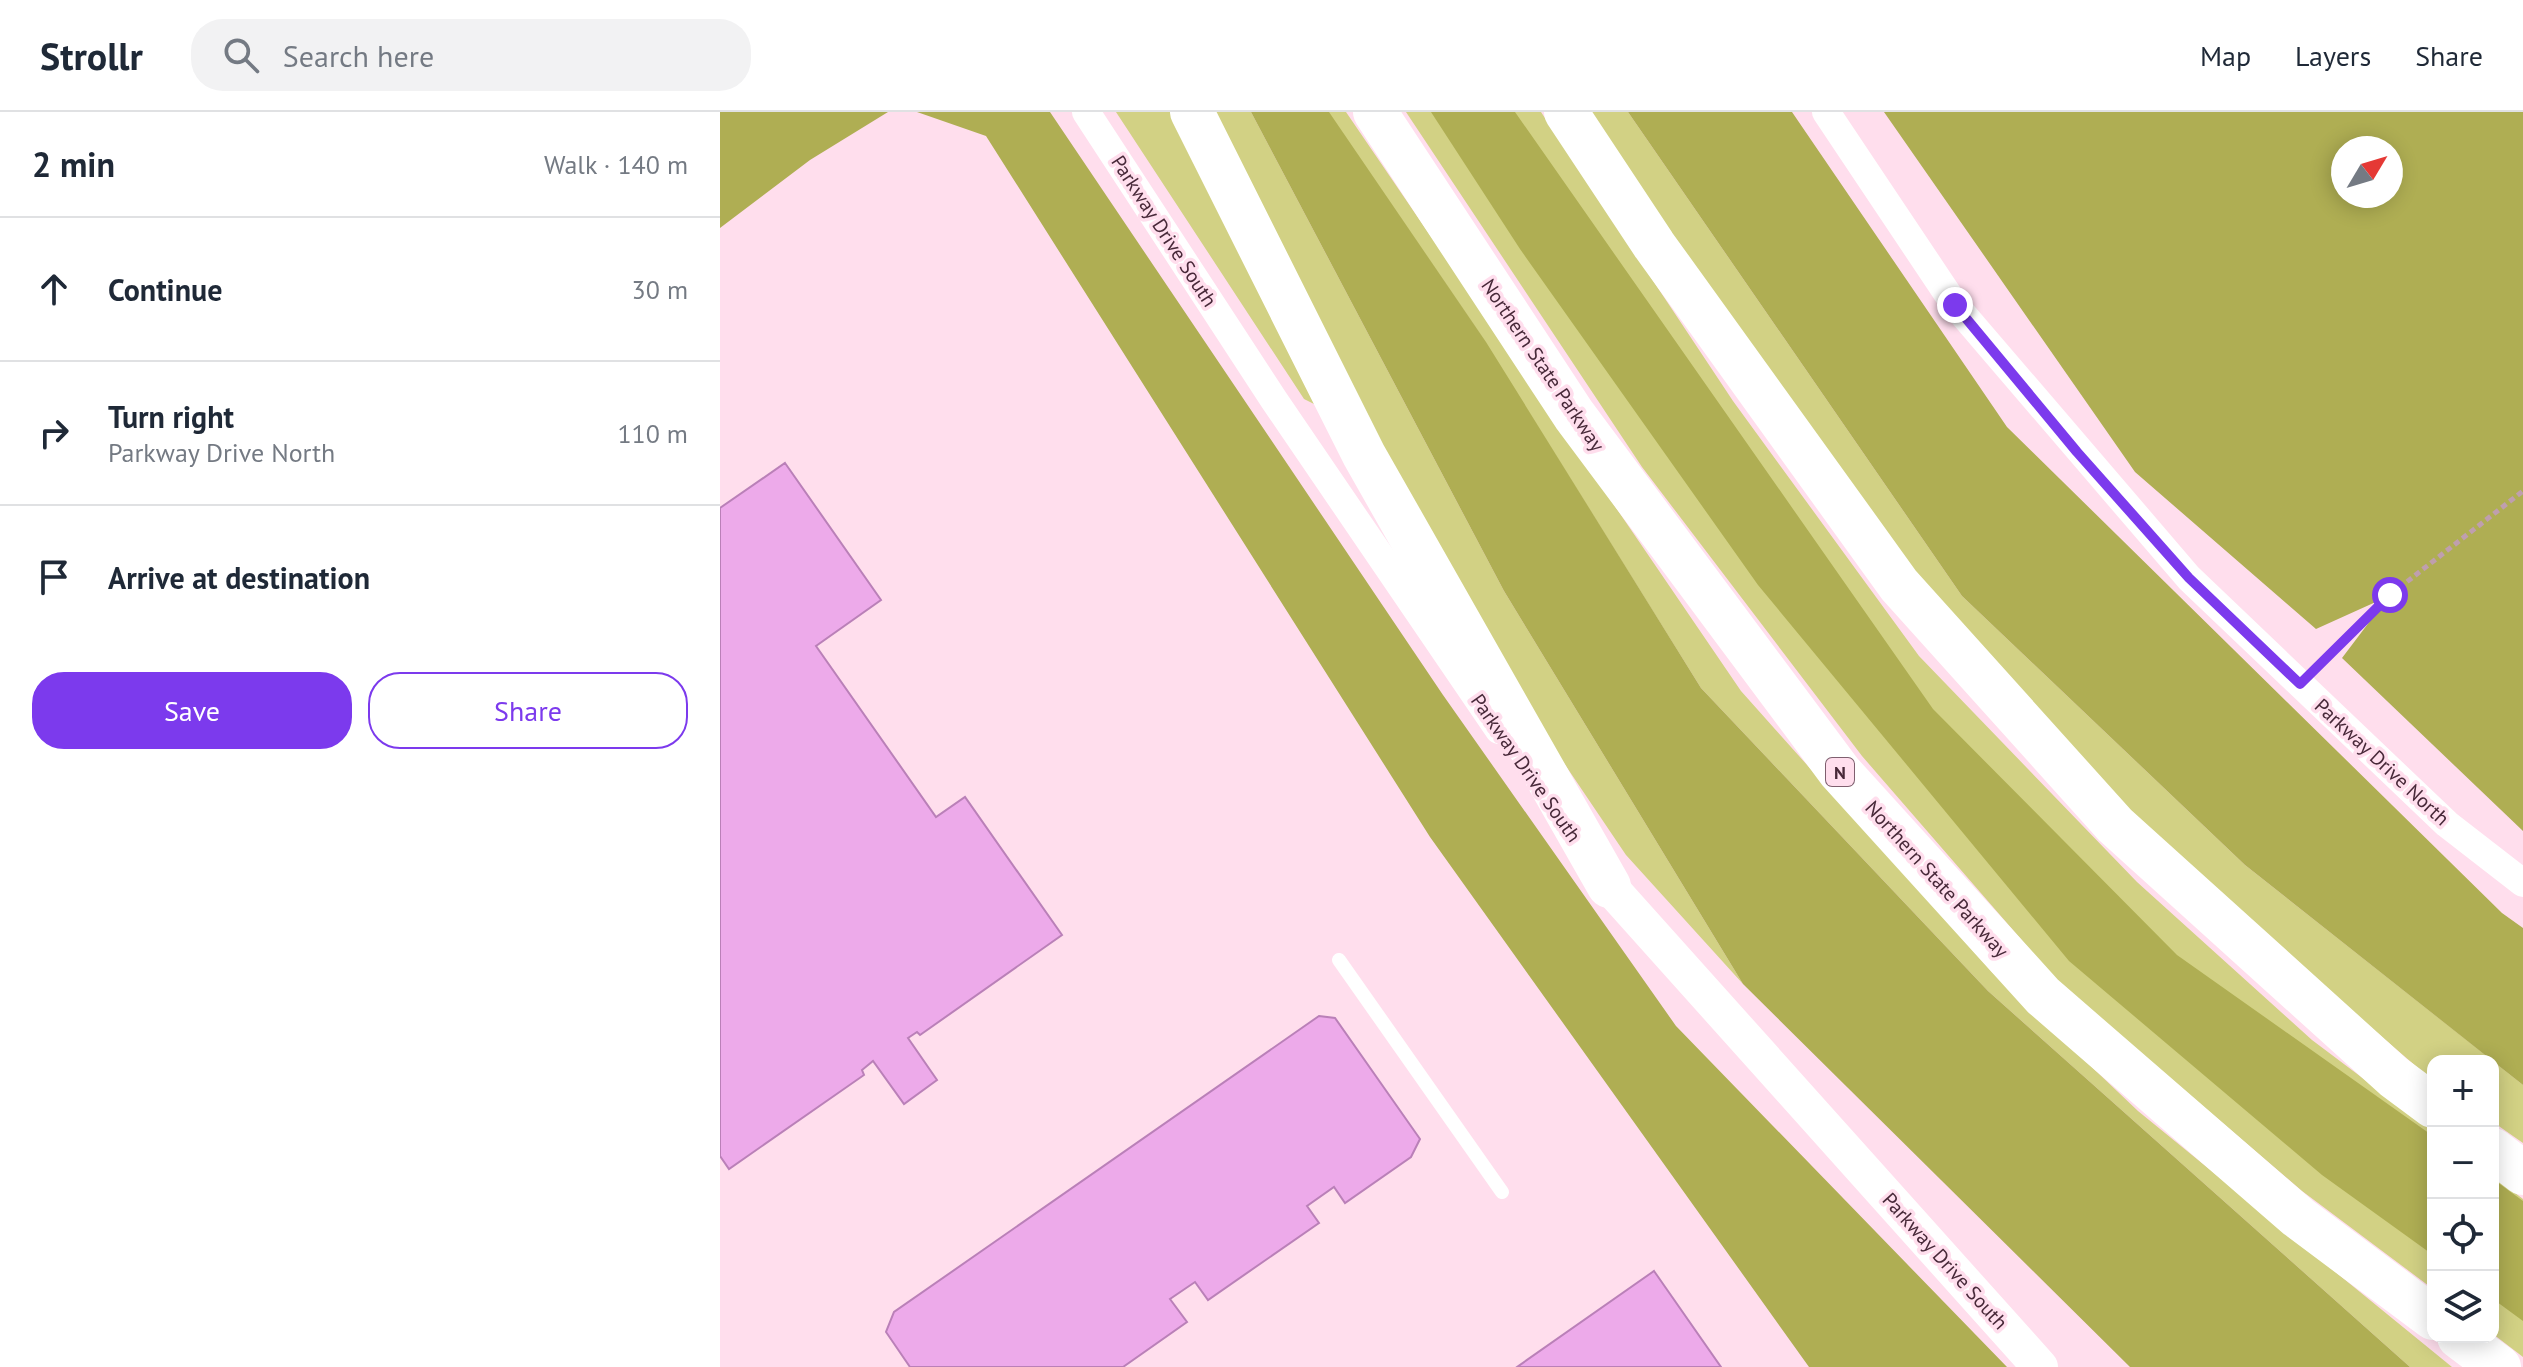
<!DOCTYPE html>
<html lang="en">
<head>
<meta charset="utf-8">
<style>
  body { margin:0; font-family:"PT Sans",sans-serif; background:#f2f2f3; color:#1f2937 }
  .controls { position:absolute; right:24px; bottom:24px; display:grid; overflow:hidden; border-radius:16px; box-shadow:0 4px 20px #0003 }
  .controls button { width:72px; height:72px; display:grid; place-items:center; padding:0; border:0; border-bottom:2px solid #e0e1e3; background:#fff; color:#1f2937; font:40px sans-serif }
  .compass { position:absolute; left:1611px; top:24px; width:72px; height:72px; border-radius:50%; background:#fff; box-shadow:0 4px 20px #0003; rotate:52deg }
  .stop { position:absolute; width:24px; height:24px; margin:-18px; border:6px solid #7c3aed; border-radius:50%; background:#fff }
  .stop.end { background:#7c3aed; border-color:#fff; box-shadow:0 2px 8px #0008 }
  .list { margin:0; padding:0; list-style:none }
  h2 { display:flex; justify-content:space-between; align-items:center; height:104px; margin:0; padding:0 32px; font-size:34px }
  h2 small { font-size:26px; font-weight:400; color:#747a83 }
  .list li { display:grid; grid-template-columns:52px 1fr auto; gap:24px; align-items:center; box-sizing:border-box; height:144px; padding:0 32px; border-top:2px solid #e0e1e3 }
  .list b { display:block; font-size:30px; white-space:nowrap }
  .list p { margin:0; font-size:26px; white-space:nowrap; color:#747a83 }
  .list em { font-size:26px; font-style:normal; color:#747a83 }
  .actions { display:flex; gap:16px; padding:24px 32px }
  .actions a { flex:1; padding:18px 0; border:2px solid #7c3aed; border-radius:32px; text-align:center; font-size:28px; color:#7c3aed }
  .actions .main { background:#7c3aed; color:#fff }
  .icon { flex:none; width:44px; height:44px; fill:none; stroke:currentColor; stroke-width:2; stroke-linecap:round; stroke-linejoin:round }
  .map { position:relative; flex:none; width:1803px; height:1255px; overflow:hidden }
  header { display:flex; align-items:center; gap:48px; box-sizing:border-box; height:112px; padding:0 40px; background:#fff; border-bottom:2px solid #e0e1e3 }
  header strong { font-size:38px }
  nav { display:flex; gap:44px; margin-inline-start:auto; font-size:28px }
  .search { width:560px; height:72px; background:#f2f2f3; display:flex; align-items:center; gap:20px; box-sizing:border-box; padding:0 28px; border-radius:32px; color:#747a83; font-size:30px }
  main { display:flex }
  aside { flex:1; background:#fff }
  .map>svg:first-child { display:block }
  .green { fill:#d2d184 }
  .forest { fill:#afae53; fill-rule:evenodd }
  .building { fill:#edaaea; stroke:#ba80b8; stroke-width:2 }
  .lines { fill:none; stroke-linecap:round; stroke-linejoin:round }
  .path { stroke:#bf9fae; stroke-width:5; stroke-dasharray:6 4; stroke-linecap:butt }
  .service { stroke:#fff; stroke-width:14 }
  .minor { stroke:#fff; stroke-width:28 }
  .tertiary { stroke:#fff; stroke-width:36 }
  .motorway { stroke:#fff; stroke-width:44 }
  .route { stroke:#7c3aed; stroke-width:10 }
  .labels { text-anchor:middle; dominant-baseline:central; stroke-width:7; stroke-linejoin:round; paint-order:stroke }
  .shield { fill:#ffdeed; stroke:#7f5f6f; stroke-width:2 }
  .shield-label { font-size:18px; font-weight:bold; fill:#482939 }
  .street-label { font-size:20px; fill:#482939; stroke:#ffdeed }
</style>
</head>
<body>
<header>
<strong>Strollr</strong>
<div class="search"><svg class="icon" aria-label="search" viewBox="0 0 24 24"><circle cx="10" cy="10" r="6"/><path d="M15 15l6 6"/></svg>Search here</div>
<nav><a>Map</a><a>Layers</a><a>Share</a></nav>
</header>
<main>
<aside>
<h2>2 min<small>Walk · 140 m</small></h2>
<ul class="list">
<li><svg class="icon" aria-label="ahead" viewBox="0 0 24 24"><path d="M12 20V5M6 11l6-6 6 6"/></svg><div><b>Continue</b></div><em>30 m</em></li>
<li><svg class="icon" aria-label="right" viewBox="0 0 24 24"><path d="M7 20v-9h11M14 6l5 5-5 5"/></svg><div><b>Turn right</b><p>Parkway Drive North</p></div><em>110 m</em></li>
<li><svg class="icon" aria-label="arrive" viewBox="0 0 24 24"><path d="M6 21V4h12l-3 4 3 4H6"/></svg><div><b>Arrive at destination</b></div></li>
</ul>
<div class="actions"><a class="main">Save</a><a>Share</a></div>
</aside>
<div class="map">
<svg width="1803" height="1255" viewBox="0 0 1803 1255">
  <rect width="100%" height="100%" fill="#ffdeed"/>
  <path class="green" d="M396,0H453L593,280L594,292L584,287Z
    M482,0H531L784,479L1023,872L906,743L800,586Z
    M608,0H626L1021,579L1272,860L1418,999L1732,1255H1690L1268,879L981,576L760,222Z
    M686,0H821L1013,289L1199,544L1417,770L1592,928L1713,1019V1177L1582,1079L1338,870L1142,644L922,355Z
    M869,0H908L1242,484L1525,753L1773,949H1713V969L1434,728L1272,555L1114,365Z
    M1773,949L1803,973V1031L1773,1010Z
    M1773,1064L1803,1087V1245L1773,1222Z"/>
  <path class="forest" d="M0,0H168L90,48L0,116Z
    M197,0H330L723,583L956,914L1287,1255H1089L710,725L266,24Z
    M531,0H609L766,230L981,576L1268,879L1690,1255H1410L1023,872L784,479Z
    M711,0H795L1213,597L1457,843L1713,1024V1143L1602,1063L1349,849L1038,473L800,137Z
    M908,0H1072L1287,315L1782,801L1803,816V973L1525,753L1242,484Z
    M1164,0H1803V719L1622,546L1669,484L1596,517L1415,360ZM1623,36H1671V84H1623Z
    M1773,1067L1803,1089V1209L1773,1187Z"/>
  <path class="building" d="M65,351L161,488L96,534L216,705L245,685L342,823L200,923L197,920L188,926L217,968L184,992L153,949L142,958L144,963L9,1057L0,1044V396Z
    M599,904L615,906L700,1027L691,1045L625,1091L614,1075L587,1094L599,1111L488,1188L475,1170L450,1187L467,1210L403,1255H190L166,1220L174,1200Z
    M934,1159L1001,1255H797Z"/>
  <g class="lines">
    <path class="path" d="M1600,552L1670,483L1803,379"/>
    <path class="service" d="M619,848L782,1080"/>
    <path class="minor" d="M366,0L554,288L779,618
      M1106,0L1235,193L1469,466L1727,712L1803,771"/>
    <path class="tertiary" d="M889,774L1320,1255"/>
    <path class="motorway" d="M472,0L644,343L889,774
      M655,0L854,303L1120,660L1323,884L1578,1105L1713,1206
      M846,0L934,133L1179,473L1395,713L1674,965L1713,994
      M1773,1038L1803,1061
      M1739,1225L1779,1255"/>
  </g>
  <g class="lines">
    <path class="route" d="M1235,193L1357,340L1469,466L1580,572L1670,483"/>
  </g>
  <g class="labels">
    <rect class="shield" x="1106" y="646" width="28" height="28" rx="6"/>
    <g class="shield-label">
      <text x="1120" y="660">N</text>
    </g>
    <g class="street-label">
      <text transform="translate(444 119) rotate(57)">Parkway Drive South</text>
      <text transform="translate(823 253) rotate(56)">Northern State Parkway</text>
      <text transform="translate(1662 650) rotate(43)">Parkway Drive North</text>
      <text transform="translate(806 656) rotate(55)">Parkway Drive South</text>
      <text transform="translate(1217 767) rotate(48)">Northern State Parkway</text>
      <text transform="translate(1225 1149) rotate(48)">Parkway Drive South</text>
    </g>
  </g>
</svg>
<div class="controls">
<button>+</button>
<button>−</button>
<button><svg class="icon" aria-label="locate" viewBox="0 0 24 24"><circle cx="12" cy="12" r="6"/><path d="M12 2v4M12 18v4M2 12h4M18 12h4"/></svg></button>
<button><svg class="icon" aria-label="layers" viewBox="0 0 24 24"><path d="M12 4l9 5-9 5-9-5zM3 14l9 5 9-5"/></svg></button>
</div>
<svg class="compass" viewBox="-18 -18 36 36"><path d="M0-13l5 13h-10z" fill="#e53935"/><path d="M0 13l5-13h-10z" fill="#747a83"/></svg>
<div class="stop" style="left:1670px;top:483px"></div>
<div class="stop end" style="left:1235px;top:193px"></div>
</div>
</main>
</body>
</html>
